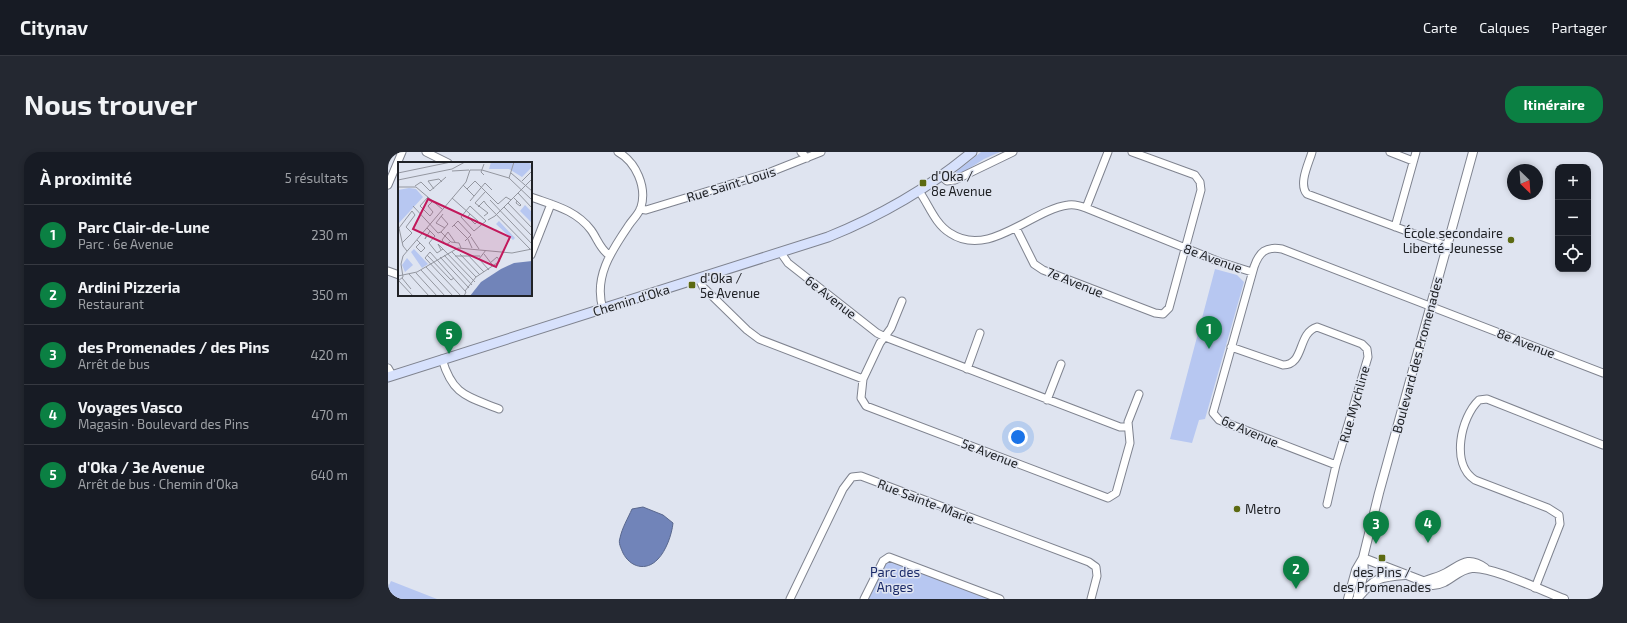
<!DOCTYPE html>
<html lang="fr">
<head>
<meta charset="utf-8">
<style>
  body { margin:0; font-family:"Exo 2",sans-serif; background:#242831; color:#f1f3f6 }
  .controls { position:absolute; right:12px; top:12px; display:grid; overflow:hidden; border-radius:8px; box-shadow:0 2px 6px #0003 }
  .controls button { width:36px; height:36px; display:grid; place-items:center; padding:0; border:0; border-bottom:1px solid #363941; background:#171b24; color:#f1f3f6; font:20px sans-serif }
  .compass { position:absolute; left:1119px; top:12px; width:36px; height:36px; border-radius:50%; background:#171b24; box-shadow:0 2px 6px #0003; rotate:155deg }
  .you { position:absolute; left:630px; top:285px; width:14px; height:14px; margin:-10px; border:3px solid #fff; border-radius:50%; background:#1a73e8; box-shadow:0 0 0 6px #1a73e833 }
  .badge { display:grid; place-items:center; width:26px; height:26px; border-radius:50%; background:#0b8043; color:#fff; font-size:13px; font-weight:700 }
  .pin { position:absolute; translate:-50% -33px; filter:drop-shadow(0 1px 2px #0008) }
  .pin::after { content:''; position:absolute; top:21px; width:14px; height:12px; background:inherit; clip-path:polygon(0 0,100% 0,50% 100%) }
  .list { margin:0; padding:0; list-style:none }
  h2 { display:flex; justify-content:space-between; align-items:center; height:52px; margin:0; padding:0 16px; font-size:17px }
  h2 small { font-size:13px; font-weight:400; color:#9ea1a6 }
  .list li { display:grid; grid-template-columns:26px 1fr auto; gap:12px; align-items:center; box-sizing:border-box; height:60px; padding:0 16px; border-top:1px solid #363941 }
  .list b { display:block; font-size:15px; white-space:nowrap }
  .list p { margin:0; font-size:13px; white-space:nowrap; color:#9ea1a6 }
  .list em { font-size:13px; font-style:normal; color:#9ea1a6 }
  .icon { flex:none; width:22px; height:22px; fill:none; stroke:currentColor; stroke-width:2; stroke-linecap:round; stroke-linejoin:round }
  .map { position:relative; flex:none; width:1215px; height:447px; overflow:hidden; border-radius:16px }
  header { display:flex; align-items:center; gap:24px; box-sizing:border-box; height:56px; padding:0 20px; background:#171b24; border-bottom:1px solid #363941 }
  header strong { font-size:19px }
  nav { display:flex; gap:22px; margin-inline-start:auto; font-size:14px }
  .intro { display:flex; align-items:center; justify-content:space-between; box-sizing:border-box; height:96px; padding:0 24px }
  h1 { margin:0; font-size:28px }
  .button { padding:10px 18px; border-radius:16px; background:#0b8043; color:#fff; font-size:14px; font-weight:700 }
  main { display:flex; gap:24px; padding:0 24px }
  aside { flex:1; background:#171b24; border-radius:16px; box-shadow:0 2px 6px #0003 }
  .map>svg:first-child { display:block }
  .green { fill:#b7c7f1 }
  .water { fill:#7184b9; stroke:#59678d }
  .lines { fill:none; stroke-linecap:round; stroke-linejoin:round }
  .minor-casing { stroke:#7f838f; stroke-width:9 }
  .tertiary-casing { stroke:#7f838f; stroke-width:10 }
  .secondary-casing { stroke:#7f838f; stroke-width:11 }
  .minor { stroke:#fff; stroke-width:7 }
  .tertiary { stroke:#fff; stroke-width:8 }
  .secondary { stroke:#d7e1fc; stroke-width:9 }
  .poi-dot { fill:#5c6a12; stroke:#dfe4f0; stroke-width:1.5 }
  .labels { text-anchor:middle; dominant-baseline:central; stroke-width:3; stroke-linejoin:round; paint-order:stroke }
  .poi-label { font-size:13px; fill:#202226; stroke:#dfe4f0; text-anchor:start }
  .street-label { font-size:13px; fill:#202226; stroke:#dfe4f0 }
  .park-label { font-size:13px; fill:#1a2a69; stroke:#dfe4f0 }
  .inset-road { fill:none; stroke:#93969f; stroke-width:1 }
  .view { fill:#c2185b; fill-opacity:0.15; stroke:#c2185b; stroke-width:2 }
  .inset-edge { fill:none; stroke:#202226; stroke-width:2 }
</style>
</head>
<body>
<header>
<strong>Citynav</strong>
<nav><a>Carte</a><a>Calques</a><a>Partager</a></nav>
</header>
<div class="intro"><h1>Nous trouver</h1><a class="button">Itinéraire</a></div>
<main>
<aside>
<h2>À proximité<small>5 résultats</small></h2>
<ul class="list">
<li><span class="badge">1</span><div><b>Parc Clair-de-Lune</b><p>Parc · 6e Avenue</p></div><em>230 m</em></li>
<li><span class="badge">2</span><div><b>Ardini Pizzeria</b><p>Restaurant</p></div><em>350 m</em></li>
<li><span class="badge">3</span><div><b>des Promenades / des Pins</b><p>Arrêt de bus</p></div><em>420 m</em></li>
<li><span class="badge">4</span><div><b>Voyages Vasco</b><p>Magasin · Boulevard des Pins</p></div><em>470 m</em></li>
<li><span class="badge">5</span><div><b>d'Oka / 3e Avenue</b><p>Arrêt de bus · Chemin d'Oka</p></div><em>640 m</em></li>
</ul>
</aside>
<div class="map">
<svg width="1215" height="447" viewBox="0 0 1215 447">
  <rect width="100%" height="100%" fill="#dfe4f0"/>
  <path class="green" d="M593,0H612L596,7L568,25V20Z
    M827,117L849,123L856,130L817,267L811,268L804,291L782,287Z
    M501,405L612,447H476Z
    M3,429L49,447H0V435Z"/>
  <path class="water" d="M255,355L275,363L285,371C284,382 278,399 270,407C258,420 242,415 235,401C233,396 230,391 232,386C234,376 240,366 244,357Z"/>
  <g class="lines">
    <g class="minor-casing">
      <path id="minor" d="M38,0L60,11
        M413,0L419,6
        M924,0C921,11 910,32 919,42L1059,94
        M1002,0L1025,9
        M553,24L559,29L567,28L625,0
        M0,33L14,0
        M531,39C541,53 547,72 562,81C601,107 643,58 680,53C686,52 693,54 698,56L832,110L864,120
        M143,45C165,53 188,58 203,78C209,86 212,97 221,103
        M698,56L720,0
        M252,57L258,58L380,21L433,0
        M1007,75L1028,0
        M628,76L646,112L655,118L767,161L775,162L781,156L813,38L812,30L807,23L744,0
        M393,101L400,111L489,181L497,185L732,275H740
        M143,103L163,52
        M0,119L11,123
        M311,127L315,135L359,178L371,187L475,227
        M514,149L503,176L492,191L475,227L473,246L478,254L720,346L728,341L742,291L740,270L751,242
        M215,157C205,125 224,98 241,73C245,67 251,62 253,55C259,35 248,10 230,0
        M843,195L895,213C917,213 909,181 929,175L974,192L979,197L980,205L948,313L939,352
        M54,207C65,244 79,244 111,257
        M0,216L4,223
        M579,217L592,181
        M659,248L673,212
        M948,313L831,268L825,261L866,115C871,100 878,94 894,97L1215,221
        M1147,436L1172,372L1171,363L1160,356L1087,328C1062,312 1073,265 1091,248L1099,247L1215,293
        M402,447L455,337L464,325L473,324L701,410L708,415L709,424L703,447
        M476,447L495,409L501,405L612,447"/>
    </g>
    <g class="tertiary-casing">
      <path id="tertiary" d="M975,406L1045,433C1060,433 1069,417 1084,416C1103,414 1155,439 1176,447
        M1037,429C1044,426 1051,425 1058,421C1074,412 1080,404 1097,416
        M970,443L976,421L975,406
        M960,447L968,418L975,406L991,341L1085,0
        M969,447C986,426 991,425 1017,423"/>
    </g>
    <g class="secondary-casing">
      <path id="secondary" d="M0,225L440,85C492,64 541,36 584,0"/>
    </g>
    <use href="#minor" class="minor"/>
    <use href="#tertiary" class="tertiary"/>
    <use href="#secondary" class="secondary"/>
  </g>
  <g class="poi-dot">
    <rect x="531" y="27" width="8" height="8" rx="2"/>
    <circle cx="1123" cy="88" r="4"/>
    <rect x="300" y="129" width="8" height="8" rx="2"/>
    <circle cx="849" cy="357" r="4"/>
    <rect x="990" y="402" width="8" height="8" rx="2"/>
  </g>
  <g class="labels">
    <g class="poi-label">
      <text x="543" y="24">d'Oka /<tspan x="543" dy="15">8e Avenue</tspan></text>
      <text x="1115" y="81" text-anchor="end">École secondaire<tspan x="1115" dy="15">Liberté-Jeunesse</tspan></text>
      <text x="312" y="126">d'Oka /<tspan x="312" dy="15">5e Avenue</tspan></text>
      <text x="857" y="357">Metro</text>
      <text x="994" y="420" text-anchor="middle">des Pins /<tspan x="994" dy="15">des Promenades</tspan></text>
    </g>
    <g class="street-label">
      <text transform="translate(343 32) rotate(-17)">Rue Saint-Louis</text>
      <text transform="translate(825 106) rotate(20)">8e Avenue</text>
      <text transform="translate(687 130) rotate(22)">7e Avenue</text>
      <text transform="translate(443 145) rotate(38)">6e Avenue</text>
      <text transform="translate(243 148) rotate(-17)">Chemin d'Oka</text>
      <text transform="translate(1138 191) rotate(21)">8e Avenue</text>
      <text transform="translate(1029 203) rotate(-75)">Boulevard des Promenades</text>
      <text transform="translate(966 252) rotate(-74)">Rue Mychline</text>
      <text transform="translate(862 279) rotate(23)">6e Avenue</text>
      <text transform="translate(602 301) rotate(21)">5e Avenue</text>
      <text transform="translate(538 349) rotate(21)">Rue Sainte-Marie</text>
    </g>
    <g class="park-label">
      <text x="507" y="420">Parc des<tspan x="507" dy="15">Anges</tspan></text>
    </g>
  </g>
  <g transform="translate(10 10)">
    <rect width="134" height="134" fill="#dfe4f0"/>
    <path d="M93,0H131L134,5L124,15L111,7H91ZM11,26L18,27L25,35L1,61L0,28ZM127,43L134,50V61L122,49ZM101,59L117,76L115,78L98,62ZM16,87L30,102L24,106L13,90ZM9,96L15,103L7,110L4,103Z" fill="#b7c7f1"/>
    <path d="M134,99V134H72L83,120L103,107L116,101Z" fill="#7184b9"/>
    <path class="inset-road" d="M86,2L83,10L86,13M72,8H84L111,16L134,38M54,9L71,8M0,11L53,0M113,11L134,29M111,16L116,0M0,18L54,7L67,0M124,19L134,9M65,23L76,34M17,24L23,20L32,29L48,15M0,25H18L44,47M36,27L30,19L41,17L44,20M69,27L77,19L100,42L108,35L113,38M120,31L134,46M30,35L22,44L32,54L35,50L30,44L34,40M115,35L123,43L122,44L118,41L119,39M54,36L80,59L77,62L70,55L72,52M92,38L134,82M72,39L87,21L94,28M110,41L134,66M88,42L132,87M15,44L40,71L43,70L53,80L61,81L63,86M72,44L88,59L76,69L63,55ZM80,45L86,39L88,42M106,45L134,74M45,52L38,61L47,66M86,54L90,51L77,41L87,30M90,58L97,54L134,17M56,63L70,77L74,86M54,65L60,59L73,73L67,79M1,66L14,49L17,53L8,65L14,71L4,81M1,66L5,84L9,89M29,66L37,74L31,81L39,91L45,87L77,120M43,70L50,62L43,54M29,72L27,77L32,69M73,75L81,87M19,78L27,86L23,90L18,85L22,81M52,80L48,83L44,78L50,70L57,80M43,88L40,82L45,87M88,88L81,97L91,108M54,90L78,115M62,92L82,113M69,92L86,110M86,92L96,105M29,93L53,118L56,116M46,93L74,123M57,94H82M42,95L71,126M28,105L55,134M23,108L47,134M18,111L39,134M11,112L31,134M0,114L19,110L60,86L114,91L134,87M78,115L102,99L99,95L92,101M4,116L13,127M0,119L5,115L3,102L5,94L68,20L72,8M1,119L15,134M67,129L78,115M63,134L27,96L32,90L68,130L66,134"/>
    <path class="view" d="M30,37L112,75L98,105L15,67Z"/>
    <rect width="134" height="134" class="inset-edge"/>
  </g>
</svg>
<div class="controls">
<button>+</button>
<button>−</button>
<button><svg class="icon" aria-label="locate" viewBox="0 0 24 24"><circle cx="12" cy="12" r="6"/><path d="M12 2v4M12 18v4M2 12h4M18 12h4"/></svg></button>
</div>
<svg class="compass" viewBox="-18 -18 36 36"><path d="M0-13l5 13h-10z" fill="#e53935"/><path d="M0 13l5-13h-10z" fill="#9ea1a6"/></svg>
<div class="you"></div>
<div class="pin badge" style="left:821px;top:197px">1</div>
<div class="pin badge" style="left:908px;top:437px">2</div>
<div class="pin badge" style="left:988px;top:392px">3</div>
<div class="pin badge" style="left:1040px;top:391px">4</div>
<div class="pin badge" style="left:61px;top:202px">5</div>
</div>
</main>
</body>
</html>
